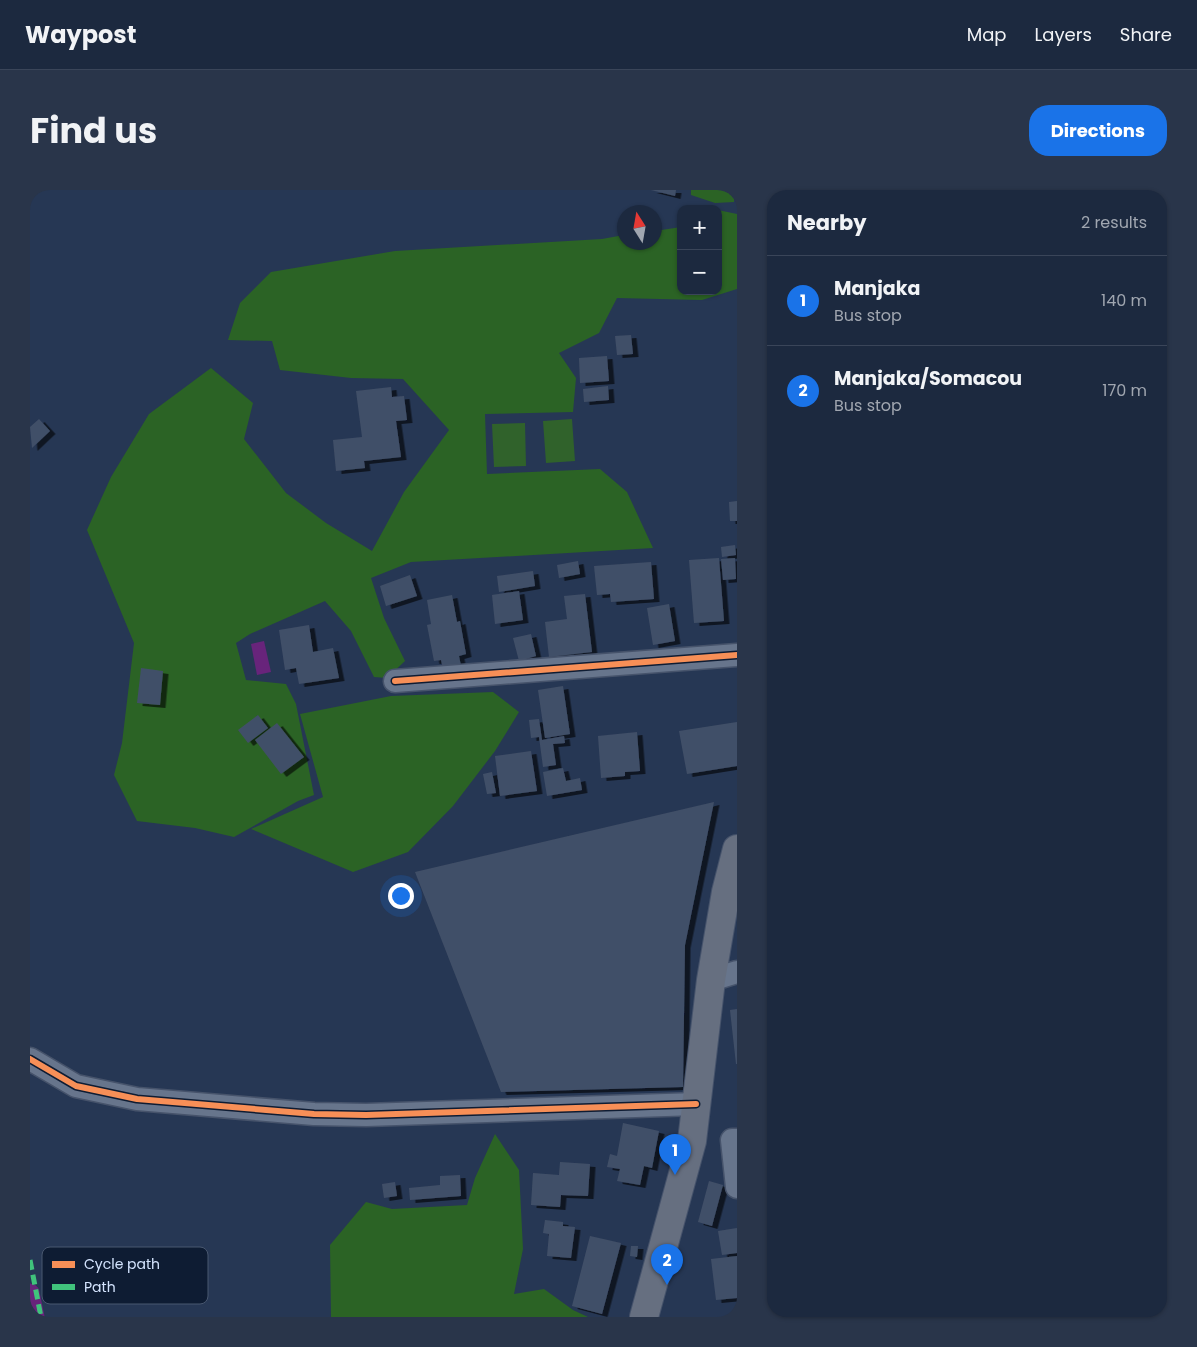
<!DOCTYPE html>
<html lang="en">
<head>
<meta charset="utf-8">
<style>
  body { margin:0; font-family:Poppins,sans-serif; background:#29354a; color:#f1f3f6 }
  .controls { position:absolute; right:15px; top:15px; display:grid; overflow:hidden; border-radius:10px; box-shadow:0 1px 4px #0004 }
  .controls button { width:45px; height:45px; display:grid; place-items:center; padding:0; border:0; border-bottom:1px solid #3a4559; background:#1c293f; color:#f1f3f6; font:25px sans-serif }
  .compass { position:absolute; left:587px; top:15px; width:45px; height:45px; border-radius:50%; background:#1c293f; box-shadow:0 1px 4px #0004; rotate:349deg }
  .you { position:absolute; left:370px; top:705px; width:18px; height:18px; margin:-12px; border:4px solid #fff; border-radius:50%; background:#1a73e8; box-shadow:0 0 0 8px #1a73e833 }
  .badge { display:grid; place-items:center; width:32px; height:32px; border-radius:50%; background:#1a73e8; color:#fff; font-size:16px; font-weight:700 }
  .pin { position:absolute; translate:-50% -41px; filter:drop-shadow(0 1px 2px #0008) }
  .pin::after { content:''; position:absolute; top:26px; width:18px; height:15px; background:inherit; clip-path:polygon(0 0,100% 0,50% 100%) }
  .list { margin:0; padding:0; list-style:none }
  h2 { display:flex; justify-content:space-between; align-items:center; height:65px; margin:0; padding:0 20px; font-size:21px }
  h2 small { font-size:16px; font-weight:400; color:#a0a6b0 }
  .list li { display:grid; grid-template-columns:32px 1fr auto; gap:15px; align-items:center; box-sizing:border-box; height:90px; padding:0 20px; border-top:1px solid #3a4559 }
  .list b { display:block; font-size:19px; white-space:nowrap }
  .list p { margin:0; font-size:16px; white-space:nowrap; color:#a0a6b0 }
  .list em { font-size:16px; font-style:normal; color:#a0a6b0 }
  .map { position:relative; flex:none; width:707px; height:1127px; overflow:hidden; border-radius:20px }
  header { display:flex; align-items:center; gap:30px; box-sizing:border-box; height:70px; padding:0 25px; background:#1c293f; border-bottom:1px solid #3a4559 }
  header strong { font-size:24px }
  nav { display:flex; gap:28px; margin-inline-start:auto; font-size:18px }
  .intro { display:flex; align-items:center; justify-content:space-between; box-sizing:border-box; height:120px; padding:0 30px }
  h1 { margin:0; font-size:35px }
  .button { padding:12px 22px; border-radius:20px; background:#1a73e8; color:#fff; font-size:18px; font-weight:700 }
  main { display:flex; gap:30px; padding:0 30px }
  aside { flex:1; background:#1c293f; border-radius:20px; box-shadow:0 1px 4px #0004 }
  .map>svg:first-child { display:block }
  .green { fill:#30622b }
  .forest { fill:#2b6325 }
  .water { fill:#68247b }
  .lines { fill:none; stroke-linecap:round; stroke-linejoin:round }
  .canal { stroke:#68247b; stroke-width:19 }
  .building { fill:#414f67; filter:url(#shadow) }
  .minor-casing { stroke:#46536b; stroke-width:25 }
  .major-casing { stroke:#46536b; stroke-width:30 }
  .minor { stroke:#67758c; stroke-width:22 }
  .major { stroke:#666f80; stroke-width:28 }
  .quiet { stroke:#40c37c; stroke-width:5; stroke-dasharray:10 5; stroke-linecap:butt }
  .cycleway-casing { stroke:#0e1c33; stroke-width:9 }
  .cycleway { stroke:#f78f57; stroke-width:6 }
  .key { fill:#0e1c33; stroke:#495870; stroke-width:1 }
  .key-label { font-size:14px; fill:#d4e4fe }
</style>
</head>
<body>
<header>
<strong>Waypost</strong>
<nav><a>Map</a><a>Layers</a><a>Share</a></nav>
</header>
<div class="intro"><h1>Find us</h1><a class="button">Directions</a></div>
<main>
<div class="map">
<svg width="707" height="1127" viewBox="0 0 707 1127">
  <defs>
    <filter id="shadow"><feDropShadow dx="5.5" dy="3" stdDeviation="0" flood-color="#0009"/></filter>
  </defs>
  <rect width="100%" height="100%" fill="#263754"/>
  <path class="green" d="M542,229L545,271L516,273L513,231Z
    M495,233L496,276L464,277L462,234Z"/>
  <path class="forest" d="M661,0H704V12L685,13L661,5Z
    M688,20L707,24V99L672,110L587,108L569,143L529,163L546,188L543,222L455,224L457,284L570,279L597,302L623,358L381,372L341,388L354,428L375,471L357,488L344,487L321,441L295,411L220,444L206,453L216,490L256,494L266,514L284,605L268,611L204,647L165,638L107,631L84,585L92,553L104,453L57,340L81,287L119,224L181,178L223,213L214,249L256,303L296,333L342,361L374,302L419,240L373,189L321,188L250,180L242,151L198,150L210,113L241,82L365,61L572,49L594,45V52H624L625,41L651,37V101H688Z
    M463,502L489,522L465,561L423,616L378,662L323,682L221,639L293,607L270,524L361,506Z
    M465,944L489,980L493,1059L484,1104L514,1099L543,1120L558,1127H301L300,1055L336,1012L362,1019L437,1015L445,988Z"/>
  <path class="water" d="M234,451L241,482L227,485L221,454Z"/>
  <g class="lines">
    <path class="canal" d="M0,1103L5,1127"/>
  </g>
  <path class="building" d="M621,0H646L645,6Z
    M601,145L603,164L587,165L585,146Z
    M577,166L579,191L550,193L549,168Z
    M578,196L579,210L554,212L553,199Z
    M361,197L362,207L374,206L377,230L366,231L371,267L334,271L335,278L306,281L303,250L332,247L326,201Z
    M9,229L20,241L2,258L0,237Z
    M707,311V331H700L699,312Z
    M705,355L706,365L692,367L691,357Z
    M689,368L694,431L664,433L659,370Z
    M705,368L706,389L693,390L691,369Z
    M548,371L550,384L529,388L527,375Z
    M621,372L624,409L581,412L580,404L567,405L564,376Z
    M503,381L505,396L469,402L467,386Z
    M380,385L387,406L356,416L350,396Z
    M489,401L493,430L465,434L462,405Z
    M555,404L562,462L519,467L515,432L537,429L534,406Z
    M422,405L427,432L430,431L436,464L429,466L431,476L413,479L411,470L404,471L397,435L401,434L397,410Z
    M639,414L645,451L623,455L617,418Z
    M279,435L283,462L303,458L309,488L269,494L266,478L255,480L249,440Z
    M501,444L506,466L489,471L483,448Z
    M111,478L133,481L130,515L107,513Z
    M533,496L540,544L515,548L508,500Z
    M228,525L238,538L218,553L208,540Z
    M509,529L512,550L534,546L535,553L523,554L526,575L513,577L509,547L501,548L499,530Z
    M707,532V576L657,584L649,541Z
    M247,533L274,567L251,584L225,550Z
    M607,542L610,581L595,582V586L571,588L568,546Z
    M501,561L507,601L470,606L465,566Z
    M533,578L536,591L550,588L552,600L517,606L513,582Z
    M462,582L466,603L457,604L453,584Z
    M684,612L655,755L653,897L471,902L385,682Z
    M707,819V874H706L700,820Z
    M593,933L629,941L622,978L614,976L610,995L587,991L590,979L577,977L580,964L587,966Z
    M530,972L560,974L558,1006L531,1005L530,1017L501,1015L503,983L529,985Z
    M430,985L431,1006L380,1010L379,998L410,995V986Z
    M679,991L693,995L682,1036L668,1032Z
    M365,992L367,1006L354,1008L352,994Z
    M515,1030L533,1032V1036L545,1037L541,1068L517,1066L519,1044L513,1043Z
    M707,1038V1063L692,1065L688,1041Z
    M560,1046L591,1053L572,1124L542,1116Z
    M601,1056H608L607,1067L600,1066Z
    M707,1066V1108L686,1110L681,1069Z"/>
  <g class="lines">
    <g class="minor-casing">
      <path id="minor" d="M365,491L707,465
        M681,790L707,782
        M0,869L46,896L107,909L284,924L336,925L666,914
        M707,950H702L707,997"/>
    </g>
    <g class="major-casing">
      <path id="major" d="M614,1127L662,951L681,790L696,702L707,659"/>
    </g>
    <use href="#minor" class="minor"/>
    <use href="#major" class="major"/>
    <path class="quiet" d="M0,1070L11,1127"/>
    <g class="cycleway-casing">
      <path id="cycleway" d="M365,491L707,465
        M0,869L46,896L107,909L284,924L336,925L666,914"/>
    </g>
    <use href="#cycleway" class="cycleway"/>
  </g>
  <rect x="12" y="1057" width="166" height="57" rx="8" class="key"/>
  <rect x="22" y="1071" width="23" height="7" fill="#f78f57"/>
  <rect x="22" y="1094" width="23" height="6" fill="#40c37c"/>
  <g class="key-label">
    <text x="54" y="1079">Cycle path</text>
    <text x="54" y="1102">Path</text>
  </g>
</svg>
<div class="controls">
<button>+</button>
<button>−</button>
</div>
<svg class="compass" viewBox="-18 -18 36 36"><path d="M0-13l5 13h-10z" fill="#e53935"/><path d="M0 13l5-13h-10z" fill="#a0a6b0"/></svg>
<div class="you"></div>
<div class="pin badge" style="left:645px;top:985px">1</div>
<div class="pin badge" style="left:637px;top:1095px">2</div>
</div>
<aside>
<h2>Nearby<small>2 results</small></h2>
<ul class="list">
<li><span class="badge">1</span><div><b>Manjaka</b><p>Bus stop</p></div><em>140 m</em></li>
<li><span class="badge">2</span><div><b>Manjaka/Somacou</b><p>Bus stop</p></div><em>170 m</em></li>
</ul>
</aside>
</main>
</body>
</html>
